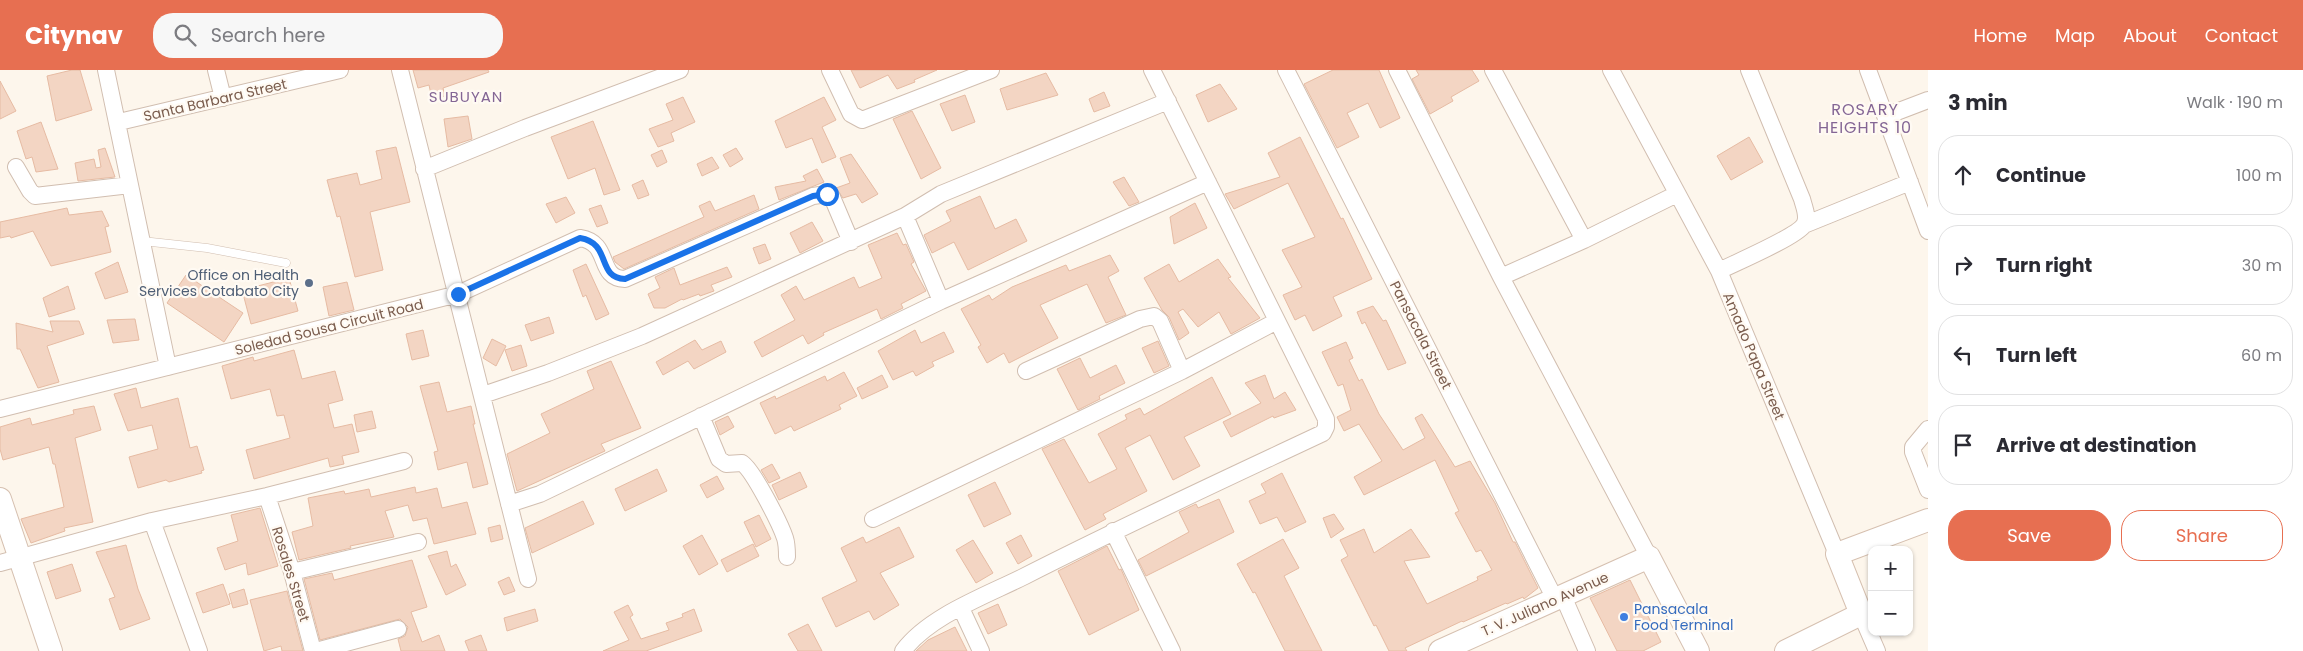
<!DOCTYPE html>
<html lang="en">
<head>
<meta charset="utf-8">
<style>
  body { margin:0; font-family:Poppins,sans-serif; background:#f7f7f7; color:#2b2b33 }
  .controls { position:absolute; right:15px; bottom:15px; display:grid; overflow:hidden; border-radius:10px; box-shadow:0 1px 4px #0004 }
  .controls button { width:45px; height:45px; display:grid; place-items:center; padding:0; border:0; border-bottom:1px solid #e1e1e2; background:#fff; color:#2b2b33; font:25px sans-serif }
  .stop { position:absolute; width:15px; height:15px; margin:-11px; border:4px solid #1a73e8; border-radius:50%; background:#fff }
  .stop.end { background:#1a73e8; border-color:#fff; box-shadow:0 1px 5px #0008 }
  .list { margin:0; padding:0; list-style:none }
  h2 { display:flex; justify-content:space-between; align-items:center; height:65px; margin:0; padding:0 20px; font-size:21px }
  h2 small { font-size:16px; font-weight:400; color:#7c7c81 }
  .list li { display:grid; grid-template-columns:32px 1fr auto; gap:15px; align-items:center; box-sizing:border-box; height:80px; margin:0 10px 10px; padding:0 10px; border:1px solid #e1e1e2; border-radius:20px }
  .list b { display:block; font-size:19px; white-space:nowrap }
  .list em { font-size:16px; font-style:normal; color:#7c7c81 }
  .actions { display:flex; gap:10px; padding:15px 20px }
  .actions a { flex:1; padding:11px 0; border:1px solid #e76f51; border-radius:20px; text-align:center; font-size:18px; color:#e76f51 }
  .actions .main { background:#e76f51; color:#fff }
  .icon { flex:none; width:28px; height:28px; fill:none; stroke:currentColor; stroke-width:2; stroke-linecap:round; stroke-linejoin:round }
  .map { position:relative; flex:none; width:1928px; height:581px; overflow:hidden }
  header { display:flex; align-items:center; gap:30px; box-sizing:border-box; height:70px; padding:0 25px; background:#e76f51; color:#fff }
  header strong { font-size:24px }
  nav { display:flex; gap:28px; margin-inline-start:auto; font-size:18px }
  .search { width:350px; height:45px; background:#f7f7f7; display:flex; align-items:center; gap:12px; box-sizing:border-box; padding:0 18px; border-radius:20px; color:#7c7c81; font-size:19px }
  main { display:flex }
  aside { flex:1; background:#fff }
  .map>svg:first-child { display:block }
  .building { fill:#f3d5c3; stroke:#e6bba3 }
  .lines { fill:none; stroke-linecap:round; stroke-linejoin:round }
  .lane-casing { stroke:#d1beb0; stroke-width:9 }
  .street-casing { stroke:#d1beb0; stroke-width:18 }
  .secondary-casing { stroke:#d6c0b0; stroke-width:24 }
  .lane { stroke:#fff; stroke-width:8 }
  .street { stroke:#fff; stroke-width:16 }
  .secondary { stroke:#fff; stroke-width:22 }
  .route { stroke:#1a73e8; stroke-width:6 }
  .service-dot { fill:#5c6f8a; stroke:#fffaf3; stroke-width:2 }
  .shop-dot { fill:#3f7fe0; stroke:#fffaf3; stroke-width:2 }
  .labels { text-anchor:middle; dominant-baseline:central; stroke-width:4.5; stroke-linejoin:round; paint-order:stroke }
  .street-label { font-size:14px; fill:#7a5c4d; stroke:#fffaf3 }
  .service-label { font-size:14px; fill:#4e5e75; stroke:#fffaf3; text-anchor:end }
  .shop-label { font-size:14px; fill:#366cbe; stroke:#fffaf3; text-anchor:start }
  .neighbourhood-label { font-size:15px; letter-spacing:1px; fill:#846695; stroke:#fffaf3 }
  .quarter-label { font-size:16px; letter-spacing:1px; fill:#846695; stroke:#fffaf3 }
</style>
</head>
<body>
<header>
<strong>Citynav</strong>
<div class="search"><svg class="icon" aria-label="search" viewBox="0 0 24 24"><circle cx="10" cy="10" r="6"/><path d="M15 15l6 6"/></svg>Search here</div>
<nav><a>Home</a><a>Map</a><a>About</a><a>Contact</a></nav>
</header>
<main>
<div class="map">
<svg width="1928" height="581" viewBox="0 0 1928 581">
  <rect width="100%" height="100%" fill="#fdf6ec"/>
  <path class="building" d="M72,0H80L92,40L56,51L47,6Z
    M413,0H488L489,2L443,18L445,26L432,29L429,15L418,18Z
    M851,0H937L914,10L915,12L897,19L888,5L860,18Z
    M1333,0H1379L1400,48L1380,58L1368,33L1347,43L1359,67L1337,78L1304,14Z
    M1416,0H1472L1479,11L1451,27L1453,31L1430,44L1412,9L1419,5Z
    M1046,3L1058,25L1007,40L1000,19Z
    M0,11L16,41L0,49Z
    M1220,14L1237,39L1208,52L1196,25Z
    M1104,22L1110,36L1094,42L1089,29Z
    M965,25L975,52L952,61L940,34Z
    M683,27L695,52L671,63L674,71L658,77L649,59L673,50L666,34Z
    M824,27L836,50L822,57L836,87L822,93L812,68L786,78L775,51Z
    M912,41L941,98L921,109L893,49Z
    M468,46L472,69L448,77L444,49Z
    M593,51L620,120L604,125L595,98L568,109L551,67Z
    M41,52L58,99L36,102L32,87L26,89L17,61Z
    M1300,67L1341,149L1343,148L1372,209L1333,227L1342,246L1313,261L1305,245L1295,250L1283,225L1302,217L1282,180L1315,167L1288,113L1234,139L1225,124L1280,107L1268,83Z
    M1749,67L1763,92L1731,110L1717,86Z
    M396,77L410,132L370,142L383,200L355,207L340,146L337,147L327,110L357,103L360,115L382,109L376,81Z
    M105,78L115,107L78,111L75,93L94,89L96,98L101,97L98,80Z
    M736,78L743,89L730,97L723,85Z
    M662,80L667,92L657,97L651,85Z
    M851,84L878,124L862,133L856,124L843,128L836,118L850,113L840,88Z
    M712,87L719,98L702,106L697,94Z
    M817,99L824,112L779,130L775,117L806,111L803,106Z
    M1124,107L1139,132L1129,136L1113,112Z
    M643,110L649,125L638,129L632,115Z
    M754,125L759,139L624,199L615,192L613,187L704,147L699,136L710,131L715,141Z
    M980,126L995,159L1016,149L1027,171L968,200L954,172L932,183L924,165L951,151L946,141Z
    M566,127L575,143L556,153L546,134Z
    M1195,133L1207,158L1174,174L1170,147Z
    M601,135L608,153L597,157L589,139Z
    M67,138L69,145L102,141L109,156L105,157L111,182L51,196L33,161L11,168L10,166L0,168V152Z
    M812,152L823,171L800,183L790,163Z
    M897,163L903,175L906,174L914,192L911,194L926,221L901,234L903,238L881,249L877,239L823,263L824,265L808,274L803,265L762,287L754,272L795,250L781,225L796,216L804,230L854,207L859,218L882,208L868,175Z
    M765,174L771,189L759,194L753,178Z
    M1110,185L1119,201L1108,207L1126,245L1106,253L1087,214L1040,235L1058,268L1009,293L1004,283L987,293L978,277L981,275L961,239L989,225L992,230L1012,217L1066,195L1069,201Z
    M1218,189L1231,207L1228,208L1260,248L1231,264L1219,242L1198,257L1183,239L1178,242L1189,263L1179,270L1169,247L1162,240L1144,208L1169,194L1179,212Z
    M118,192L128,222L105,229L95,203Z
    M586,194L609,244L596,250L586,225L583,227L573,200Z
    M727,197L732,207L711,215L714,221L700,226L699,224L683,230L682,229L665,238H654L648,224L660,218L655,207L674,198L680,215Z
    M186,205L243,243L224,272L167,233Z
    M289,208L298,241L251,254L242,220Z
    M347,212L354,240L329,246L323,217Z
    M68,216L75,239L49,247L43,228Z
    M1373,236L1383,251L1386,250L1406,293L1388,300L1365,252L1362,254L1357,242Z
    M549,247L554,263L531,271L525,255Z
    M135,249L139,270L113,273L107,250Z
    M50,251H79L84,264L47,276L59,312L38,318L20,279H17L16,253L53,262Z
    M423,260L429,286L412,290L406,264Z
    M915,260L921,273L944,262L954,282L932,292L934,296L916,306L913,301L893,310L878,281Z
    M492,269L506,276L496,296L483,288Z
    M695,270L702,280L721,271L726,282L694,299L688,291L663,305L656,292Z
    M1158,271L1169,296L1154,303L1142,278Z
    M1346,272L1353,288L1349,290L1359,311L1362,309L1379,344L1403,380L1425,368L1415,348L1422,344L1455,397L1470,391L1495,433L1513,472H1515L1538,518L1524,529L1523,527L1507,534L1506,533L1463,552L1462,551L1405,578L1407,581H1389L1376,555L1374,556L1341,490L1348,486L1340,470L1364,459L1374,483L1411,459L1430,487L1404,491L1427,534L1478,510L1477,507L1492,500L1481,480L1476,482L1455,443L1459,441L1435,390L1364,425L1354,407L1382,391L1359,354L1344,361L1337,347L1351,340L1343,314L1338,316L1322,282Z
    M521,275L527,296L512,301L505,280Z
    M294,280L302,309L335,301L343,330L328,334L334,358L352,354L359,382L342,386L344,394L330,397L328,388L254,409L246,380L290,368L284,345L277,346L270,319L231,329L222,296L253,287L254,291Z
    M1080,288L1090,308L1116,295L1125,313L1099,326L1100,329L1078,340L1057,299Z
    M611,291L641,358L601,374L605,381L517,421L507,384L550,363L541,344L594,319L587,301Z
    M844,302L857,326L839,335L841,339L794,361L791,356L775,364L760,333L775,326L776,329L825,306L827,311Z
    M882,305L888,317L862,329L857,318Z
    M1265,305L1274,329L1285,322L1296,340L1274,348L1273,346L1231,367L1223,352L1261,333L1245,313Z
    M1212,307L1231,344L1184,367L1200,396L1173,410L1150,365L1125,378L1147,421L1103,444L1106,449L1085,460L1042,379L1064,369L1089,413L1117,399L1098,364L1127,349L1125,345L1140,338L1144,345Z
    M439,312L447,342L471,336L475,354H473L488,414L473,418L467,392L438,400L434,382L438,381L420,316Z
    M136,318L141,338L178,328L190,378L197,376L204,400L201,401L202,403L169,412L166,410L138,418L129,387L158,379L152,355L128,361L114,324Z
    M94,336L101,360L75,368L93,452L64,458L65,461L31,473L21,449L64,437L55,394H53L49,377L3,390L0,379V357L30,348L32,355L74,344L73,340Z
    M372,341L376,358L357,362L354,345Z
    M728,346L734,357L720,365L715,352Z
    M772,394L780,408L769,413L761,400Z
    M657,399L667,421L625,441L615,419Z
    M800,402L807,417L779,430L772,415Z
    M1282,403L1306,452L1285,462L1277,447L1260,454L1249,431L1266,423L1261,414Z
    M717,406L724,419L707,428L700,415Z
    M995,412L1011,444L984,457L968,425Z
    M415,417L416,423L437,418L442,438L467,432L476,464L434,474L427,448L413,451L408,435L385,441L394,467L350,476L351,478L299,490L292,462L313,456L308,428L344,421L345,424L369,419L371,427Z
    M1219,429L1234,462L1146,506L1138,490L1189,462L1179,442L1196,434L1198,438Z
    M583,431L594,454L532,483L525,458Z
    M260,438L278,496L248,505L246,493L225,500L217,478L238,471L231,445Z
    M1334,444L1344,459L1331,468L1323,448Z
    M759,445L771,469L756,477L744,452Z
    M500,455L503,469L491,472L488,458Z
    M899,457L914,487L880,503L899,535L874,550L869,541L836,557L822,528L857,511L841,478L863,467L866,473Z
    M702,465L718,494L699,505L683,476Z
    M1021,465L1032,486L1018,494L1006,473Z
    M1283,469L1299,498L1284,506L1322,581H1285L1255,522L1253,523L1237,494Z
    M973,470L993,503L976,513L956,480Z
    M753,474L759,486L727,502L721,490Z
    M126,475L138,519L150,549L120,560L109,529L115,527L96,482Z
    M1107,476L1119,500L1121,499L1139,540L1089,565L1058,501Z
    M447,481L451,497L456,494L466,515L446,525L428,486Z
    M412,490L427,537L411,542L422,572L439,565L445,581H401L398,569L405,566L408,557L400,549L320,570L304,509L332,503L334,510Z
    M72,494L81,521L56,529L47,502Z
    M509,507L515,521L504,525L498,512Z
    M1630,510L1661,572L1643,581H1617L1590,528Z
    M223,514L230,534L203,543L196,523Z
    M244,519L248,534L233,538L229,524Z
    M287,521L303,581H282L281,576L264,581L250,530Z
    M998,534L1007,555L988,564L978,543Z
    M628,535L633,545L630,547L641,569L669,560L666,553L683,547L682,544L694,539L702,561L646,581H603L629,570L614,542Z
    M535,539L538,551L507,561L504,548Z
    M808,554L822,581H798L788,564Z
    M955,557L967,581H916L928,570Z
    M481,565L487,581H469L465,571Z"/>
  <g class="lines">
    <g class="lane-casing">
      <path id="lane" d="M142,171L207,178L286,193"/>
    </g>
    <g class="street-casing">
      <path id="street" d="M106,0L168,297
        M216,0L223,28
        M400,0L528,509
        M830,0L851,44L862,50L991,0
        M1286,0L1555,529
        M1397,0L1501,207L1649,487
        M1493,0L1584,170
        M1611,0L1719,201L1837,484
        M1868,0L1928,161
        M1886,46L1928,30
        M119,52L340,0
        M16,97L30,121L35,126L130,115
        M424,99L525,58L680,0
        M905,146L941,124L1168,31
        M1804,155L1910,112
        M1719,201C1735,193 1796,167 1804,155C1809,147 1804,137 1802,129L1749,0
        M1501,207L1584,170L1677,124
        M1026,301L1140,249L1154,246L1160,251L1182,301
        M483,325L548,303L642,266L905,146L941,231
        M0,339L458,224L580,168C612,173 596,208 625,209L813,126L827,124L832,127L851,172
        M701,346L719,389L726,394L742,393C753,400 780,453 785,468C787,474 787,480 787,487
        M1928,359L1913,377V382L1928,420
        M267,426L292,502L313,581
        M509,434L540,424L941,231L1208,112
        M873,449L1182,301L1277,251
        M152,451L199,581
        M1113,461L1172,581
        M0,493L152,451L267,426L404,391
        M292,502L418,472
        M1563,526L1587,581
        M961,538L981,581
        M1861,544L1877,581
        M316,581L398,559
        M903,581C929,546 985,526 1025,506C1123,456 1223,410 1323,363L1326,357V349L1152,0"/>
    </g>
    <g class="secondary-casing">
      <path id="secondary" d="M0,429L51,581
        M1440,581L1649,487L1698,581
        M1786,581L1861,544L1837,484L1928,450"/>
    </g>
    <use href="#lane" class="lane"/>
    <use href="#street" class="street"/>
    <use href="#secondary" class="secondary"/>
  </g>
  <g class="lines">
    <path class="route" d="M458,224L580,168C612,173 596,208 625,209L813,126L827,124"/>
  </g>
  <circle class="service-dot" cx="309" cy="213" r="5"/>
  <circle class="shop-dot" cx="1624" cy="547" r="5"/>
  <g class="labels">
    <g class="street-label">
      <text transform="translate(215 30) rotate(-13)">Santa Barbara Street</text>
      <text transform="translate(329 257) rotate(-14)">Soledad Sousa Circuit Road</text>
      <text transform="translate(1421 265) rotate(63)">Pansacala Street</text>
      <text transform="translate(1754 286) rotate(67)">Amado Papa Street</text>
      <text transform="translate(291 504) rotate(73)">Rosales Street</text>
      <text transform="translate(1545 534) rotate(-24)">T. V. Juliano Avenue</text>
    </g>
    <g class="service-label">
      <text x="299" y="205">Office on Health<tspan x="299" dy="16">Services Cotabato City</tspan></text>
    </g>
    <g class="shop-label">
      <text x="1634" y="539">Pansacala<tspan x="1634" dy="16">Food Terminal</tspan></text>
    </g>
    <g class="neighbourhood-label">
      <text x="466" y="26">SUBUYAN</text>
    </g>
    <g class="quarter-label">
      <text x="1865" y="39">ROSARY<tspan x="1865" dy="18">HEIGHTS 10</tspan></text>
    </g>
  </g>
</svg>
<div class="controls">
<button>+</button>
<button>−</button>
</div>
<div class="stop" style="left:827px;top:124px"></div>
<div class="stop end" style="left:458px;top:224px"></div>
</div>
<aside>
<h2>3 min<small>Walk · 190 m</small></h2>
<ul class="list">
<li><svg class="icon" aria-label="ahead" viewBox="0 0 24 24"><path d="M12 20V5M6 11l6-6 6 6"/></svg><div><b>Continue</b></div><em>100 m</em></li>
<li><svg class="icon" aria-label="right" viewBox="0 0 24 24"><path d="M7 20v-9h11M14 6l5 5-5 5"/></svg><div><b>Turn right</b></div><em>30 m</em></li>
<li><svg class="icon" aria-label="left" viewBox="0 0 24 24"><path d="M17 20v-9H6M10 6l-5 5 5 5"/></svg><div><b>Turn left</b></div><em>60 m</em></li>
<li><svg class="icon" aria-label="arrive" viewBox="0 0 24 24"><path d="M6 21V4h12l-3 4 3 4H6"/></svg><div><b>Arrive at destination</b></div></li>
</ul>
<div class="actions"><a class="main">Save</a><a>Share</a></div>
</aside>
</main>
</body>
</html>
